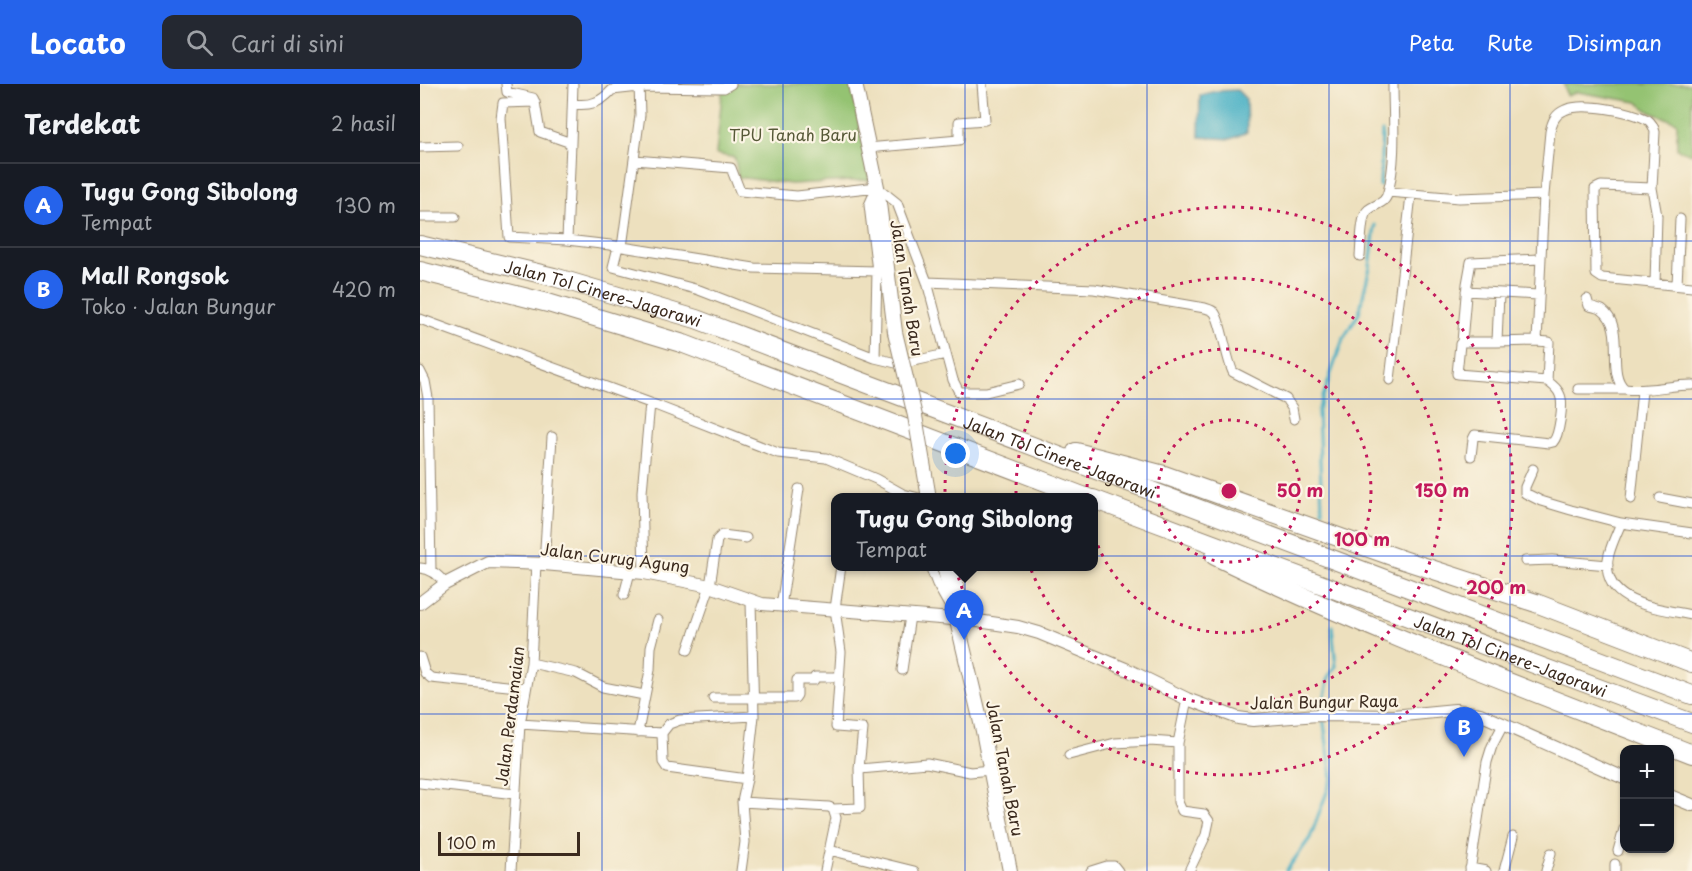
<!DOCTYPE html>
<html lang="id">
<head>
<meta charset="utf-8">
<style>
  body { margin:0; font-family:"Playpen Sans",sans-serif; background:#242831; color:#f1f3f6 }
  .controls { position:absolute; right:18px; bottom:18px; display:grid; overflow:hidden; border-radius:12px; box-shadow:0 2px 4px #0004 }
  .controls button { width:54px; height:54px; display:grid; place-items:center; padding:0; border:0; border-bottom:2px solid #363941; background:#171b24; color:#f1f3f6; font:30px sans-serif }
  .scale { position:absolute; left:18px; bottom:15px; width:142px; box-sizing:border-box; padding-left:6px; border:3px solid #3b2a1e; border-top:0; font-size:16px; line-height:21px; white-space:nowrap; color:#3b2a1e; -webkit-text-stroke:4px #fcf5e5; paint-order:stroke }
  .you { position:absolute; left:536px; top:370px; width:21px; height:21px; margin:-15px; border:4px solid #fff; border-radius:50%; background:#1a73e8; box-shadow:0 0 0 9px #1a73e833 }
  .badge { display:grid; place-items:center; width:39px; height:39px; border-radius:50%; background:#2563eb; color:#fff; font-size:20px; font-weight:700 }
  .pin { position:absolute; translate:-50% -50px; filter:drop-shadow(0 2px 3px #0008) }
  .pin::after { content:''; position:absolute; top:32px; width:21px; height:18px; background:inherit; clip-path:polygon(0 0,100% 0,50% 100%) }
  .popup { position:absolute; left:411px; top:409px; width:267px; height:78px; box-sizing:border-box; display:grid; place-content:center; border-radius:12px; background:#171b24; filter:drop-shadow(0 2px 4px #0005); font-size:20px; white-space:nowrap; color:#9ea1a6 }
  .popup b { font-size:22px; color:#f1f3f6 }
  .popup::after { content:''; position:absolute; left:50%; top:100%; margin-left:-12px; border:12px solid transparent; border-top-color:#171b24 }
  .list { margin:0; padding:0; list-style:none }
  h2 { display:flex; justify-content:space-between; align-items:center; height:78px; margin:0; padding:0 24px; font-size:26px }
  h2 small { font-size:20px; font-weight:400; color:#9ea1a6 }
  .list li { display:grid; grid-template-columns:39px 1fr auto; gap:18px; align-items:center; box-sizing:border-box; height:84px; padding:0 24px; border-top:2px solid #363941 }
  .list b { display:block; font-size:22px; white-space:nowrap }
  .list p { margin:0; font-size:20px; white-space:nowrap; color:#9ea1a6 }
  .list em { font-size:20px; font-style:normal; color:#9ea1a6 }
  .icon { flex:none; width:33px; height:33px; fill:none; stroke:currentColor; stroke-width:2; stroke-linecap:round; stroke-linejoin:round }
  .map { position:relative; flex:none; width:1272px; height:787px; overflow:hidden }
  header { display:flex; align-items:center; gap:36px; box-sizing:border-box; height:84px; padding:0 30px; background:#2563eb; color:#fff }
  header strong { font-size:28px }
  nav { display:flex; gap:33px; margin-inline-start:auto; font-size:21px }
  .search { width:420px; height:54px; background:#242831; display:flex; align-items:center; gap:15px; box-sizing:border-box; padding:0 21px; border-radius:12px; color:#9ea1a6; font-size:22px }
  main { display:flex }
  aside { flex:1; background:#171b24 }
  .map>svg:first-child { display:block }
  .green { fill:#94c372; stroke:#687648; stroke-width:1.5 }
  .water { fill:#45afc4; stroke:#406c71; stroke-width:1.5 }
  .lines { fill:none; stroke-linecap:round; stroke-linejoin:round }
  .stream { stroke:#45afc4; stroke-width:3 }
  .minor-casing { stroke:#94856e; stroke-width:11 }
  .tertiary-casing { stroke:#94856e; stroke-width:14 }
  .secondary-casing { stroke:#94856e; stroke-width:16 }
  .motorway-casing { stroke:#94856e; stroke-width:20 }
  .minor { stroke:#fff; stroke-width:9 }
  .tertiary { stroke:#fff; stroke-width:12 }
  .secondary { stroke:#fff; stroke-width:14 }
  .motorway { stroke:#fff; stroke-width:18 }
  .secondary-bridge-casing { stroke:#94856e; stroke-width:16; stroke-linecap:butt }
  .secondary-bridge { stroke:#fff; stroke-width:14 }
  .grid { fill:none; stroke:#1d4ed8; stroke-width:1.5; stroke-opacity:0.55 }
  .ring { fill:none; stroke:#c2185b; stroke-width:3; stroke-dasharray:3 6 }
  .labels { text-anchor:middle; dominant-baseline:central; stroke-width:4.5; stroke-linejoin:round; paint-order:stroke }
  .park-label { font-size:16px; fill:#565837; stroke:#fcf5e5 }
  .street-label { font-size:16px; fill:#3b2a1e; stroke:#fcf5e5 }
  .centre { fill:#c2185b; stroke:#fcf5e5; stroke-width:3 }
  .ring-label { font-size:18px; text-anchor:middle; font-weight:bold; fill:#c2185b; stroke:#fcf5e5; stroke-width:4.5; stroke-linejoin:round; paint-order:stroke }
</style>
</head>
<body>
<header>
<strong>Locato</strong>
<div class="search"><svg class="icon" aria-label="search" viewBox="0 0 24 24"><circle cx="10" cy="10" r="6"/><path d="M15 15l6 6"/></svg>Cari di sini</div>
<nav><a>Peta</a><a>Rute</a><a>Disimpan</a></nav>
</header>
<main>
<aside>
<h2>Terdekat<small>2 hasil</small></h2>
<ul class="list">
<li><span class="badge">A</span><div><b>Tugu Gong Sibolong</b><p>Tempat</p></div><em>130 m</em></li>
<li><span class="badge">B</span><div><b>Mall Rongsok</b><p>Toko · Jalan Bungur</p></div><em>420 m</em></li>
</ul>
</aside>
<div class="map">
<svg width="1272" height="787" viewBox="0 0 1272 787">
  <rect width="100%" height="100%" fill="#fcf5e5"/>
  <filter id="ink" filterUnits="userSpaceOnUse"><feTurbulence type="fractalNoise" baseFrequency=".0167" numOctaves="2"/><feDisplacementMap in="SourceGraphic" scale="12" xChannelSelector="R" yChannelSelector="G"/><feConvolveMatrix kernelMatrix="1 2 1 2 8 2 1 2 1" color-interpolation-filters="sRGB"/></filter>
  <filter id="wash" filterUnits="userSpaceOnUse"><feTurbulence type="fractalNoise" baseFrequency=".008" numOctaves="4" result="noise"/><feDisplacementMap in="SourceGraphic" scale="24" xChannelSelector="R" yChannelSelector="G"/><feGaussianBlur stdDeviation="1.35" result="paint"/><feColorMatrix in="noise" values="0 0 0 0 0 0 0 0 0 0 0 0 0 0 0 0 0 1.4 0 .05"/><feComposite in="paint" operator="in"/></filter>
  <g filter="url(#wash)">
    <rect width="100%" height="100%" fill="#ede0be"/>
    <path class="green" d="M303,0H431L450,96L371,100L318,93L315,74L296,70Z
      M1144,0H1272V70L1257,65V38L1230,28L1217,18L1157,8L1147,12Z"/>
    <path class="water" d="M817,6L826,15L827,48L811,55L779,53L780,11L796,7Z"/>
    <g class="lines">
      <path class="stream" d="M960,102L962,48
        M902,426L898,327L923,255L939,229L950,183L955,141
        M902,627L909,592L916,583L912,542
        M866,787L890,754L912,694L903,633"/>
    </g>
  </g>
  <g filter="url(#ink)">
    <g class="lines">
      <g class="minor-casing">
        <path id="minor" d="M86,0L87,8L113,14L115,18L120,48L151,59L147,156
          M115,18L83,19L81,34L89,153L147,156L190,161L334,184L457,187
          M153,20C170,22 180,19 192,6L219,3L304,4L311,0
          M151,59L153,0
          M0,63L38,62
          M447,64L539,56V38L565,36L562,0
          M1232,104L1181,102L1175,105L1176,190L1182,194L1272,203
          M968,108L1039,114L1124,111
          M0,133H35
          M198,163L193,183L279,206L455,274L480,280L526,270L507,198L477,119L457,103L377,112L320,107L311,84L215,76
          M202,163L220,31L219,0
          M940,172C941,162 941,131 948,126C956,119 965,121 968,108C977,74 973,35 973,0
          M507,198L674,205L785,224C788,225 792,226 794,228C801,235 806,274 813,288L866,315L872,324L874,335
          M1257,201L1260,135
          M1046,207L1118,211
          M1079,210L1077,258H1042L1040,260L1037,290L1127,297
          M1167,215L1169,222C1173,223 1178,224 1182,226C1207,244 1185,289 1205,305C1227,308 1249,301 1272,301
          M0,235L230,319L358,369L406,374L456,395L483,410L499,414
          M1042,258L1047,200L1051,178L1121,175
          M1077,258L1117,257
          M526,270L533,296L539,308H566L599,300
          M455,274L457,187L449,121L457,103
          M0,287L5,297L8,314L11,487
          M970,296L991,111
          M1158,305H1205
          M1051,372L1053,355L1055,351L1129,359L1133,358C1139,352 1144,320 1140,311C1138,305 1133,301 1127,297L1129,258L1117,257L1124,111L1130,48C1132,38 1135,30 1145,26C1162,18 1211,27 1228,36C1232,39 1234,44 1235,48L1232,104L1237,132L1235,199
          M1113,385L1105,403V409L1121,417L1151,426L1201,439L1272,449
          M1240,414L1272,420
          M1211,415L1222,307
          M1201,439C1197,449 1192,459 1189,470C1177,520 1238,524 1272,531
          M1105,477L1132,476L1188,481
          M124,480L132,353
          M510,482L517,500L530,523
          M535,482L541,510L538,530
          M0,484C12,485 19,491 25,500
          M224,489L222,408L230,319
          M204,511L210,488
          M361,522L379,405
          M268,566L290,502L297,456L302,451L326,454
          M0,573L5,589L11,594L106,604
          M111,579L156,589L183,603L224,611
          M482,586L490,532
          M293,614H375L377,611V596H394L395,593H419
          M767,615L758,659V718L762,727L784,730L789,737L786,751L769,787
          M100,640L242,649
          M218,648L230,586L231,563L238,536
          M649,671L695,659L730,657L758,659
          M440,685L507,679L550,688L570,686
          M327,695L247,684L243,678L242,649L249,640L260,636L334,632
          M0,699L95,710
          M322,718L409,723L413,725L416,734L405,787
          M413,725L440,724L439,684L443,645L416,643L421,568L415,525L421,482
          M409,766L494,787
          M1198,767L1204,745
          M1050,784L1066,787
          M91,787L100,640L111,579L116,480
          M321,787L325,758L322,718L327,695L334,632L331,518
          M671,787L687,782H694L698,787
          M1050,787L1067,678L1072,662L1083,641
          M1084,787L1093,753
          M1126,787L1131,769
          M1195,787V780"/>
      </g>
      <g class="tertiary-casing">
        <path id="tertiary" d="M0,519L25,500L68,478L124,480L224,489L290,502L342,520L558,537L598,543L619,549L708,586L767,615L818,634L833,636L898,631L973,632L1035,626L1060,630L1204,694
          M1250,712L1272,721"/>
      </g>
      <g class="secondary-casing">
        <path id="secondary" d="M435,0L457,103L475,248
          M524,482L563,647L590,787"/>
      </g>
      <g class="motorway-casing">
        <g id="motorway">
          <path id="s1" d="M0,161L134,193L276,235L1272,611"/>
          <path d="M0,187L128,219L264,260L668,414"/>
          <path d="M656,368L744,391L980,475L1116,519L1272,579"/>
          <path id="s2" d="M673,415L1272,639"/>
          <path d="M795,472C950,547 1112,607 1272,670"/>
        </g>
      </g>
      <use href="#minor" class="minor"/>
      <use href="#tertiary" class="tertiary"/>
      <use href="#secondary" class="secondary"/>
      <use href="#motorway" class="motorway"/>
      <g class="secondary-bridge-casing">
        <path id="secondary-bridge" d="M475,248L495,332L509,414"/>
      </g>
      <use href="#secondary-bridge" class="secondary-bridge"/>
    </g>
  </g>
  <path class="grid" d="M182,0V787M363,0V787M545,0V787M727,0V787M909,0V787M1090,0V787M0,157H1272M0,315H1272M0,472H1272M0,630H1272"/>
  <g class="ring">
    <circle cx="809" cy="407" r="71"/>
    <circle cx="809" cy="407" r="142"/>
    <circle cx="809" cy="407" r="213"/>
    <circle cx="809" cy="407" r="284"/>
  </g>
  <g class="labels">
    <g class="park-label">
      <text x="373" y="50">TPU Tanah Baru</text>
    </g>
    <g class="street-label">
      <text transform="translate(488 204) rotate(81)">Jalan Tanah Baru</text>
      <text stroke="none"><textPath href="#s1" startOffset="189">Jalan Tol Cinere–Jagorawi</textPath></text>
      <text stroke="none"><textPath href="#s1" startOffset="675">Jalan Tol Cinere–Jagorawi</textPath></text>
      <text transform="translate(195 473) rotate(7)">Jalan Curug Agung</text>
      <text stroke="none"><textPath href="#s2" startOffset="446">Jalan Tol Cinere–Jagorawi</textPath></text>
      <text transform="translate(904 617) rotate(-1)">Jalan Bungur Raya</text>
      <text transform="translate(89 632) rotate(-83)">Jalan Perdamaian</text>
      <text transform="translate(586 684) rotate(79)">Jalan Tanah Baru</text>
    </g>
  </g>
  <circle cx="809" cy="407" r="9" class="centre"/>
  <g class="ring-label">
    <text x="880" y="413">50 m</text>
    <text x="1022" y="413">150 m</text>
    <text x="942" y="462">100 m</text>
    <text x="1076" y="510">200 m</text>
  </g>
</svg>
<div class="controls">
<button>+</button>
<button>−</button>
</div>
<div class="scale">100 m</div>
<div class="you"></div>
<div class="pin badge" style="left:544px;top:556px">A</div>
<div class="popup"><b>Tugu Gong Sibolong</b>Tempat</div>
<div class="pin badge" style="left:1044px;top:673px">B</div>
</div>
</main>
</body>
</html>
